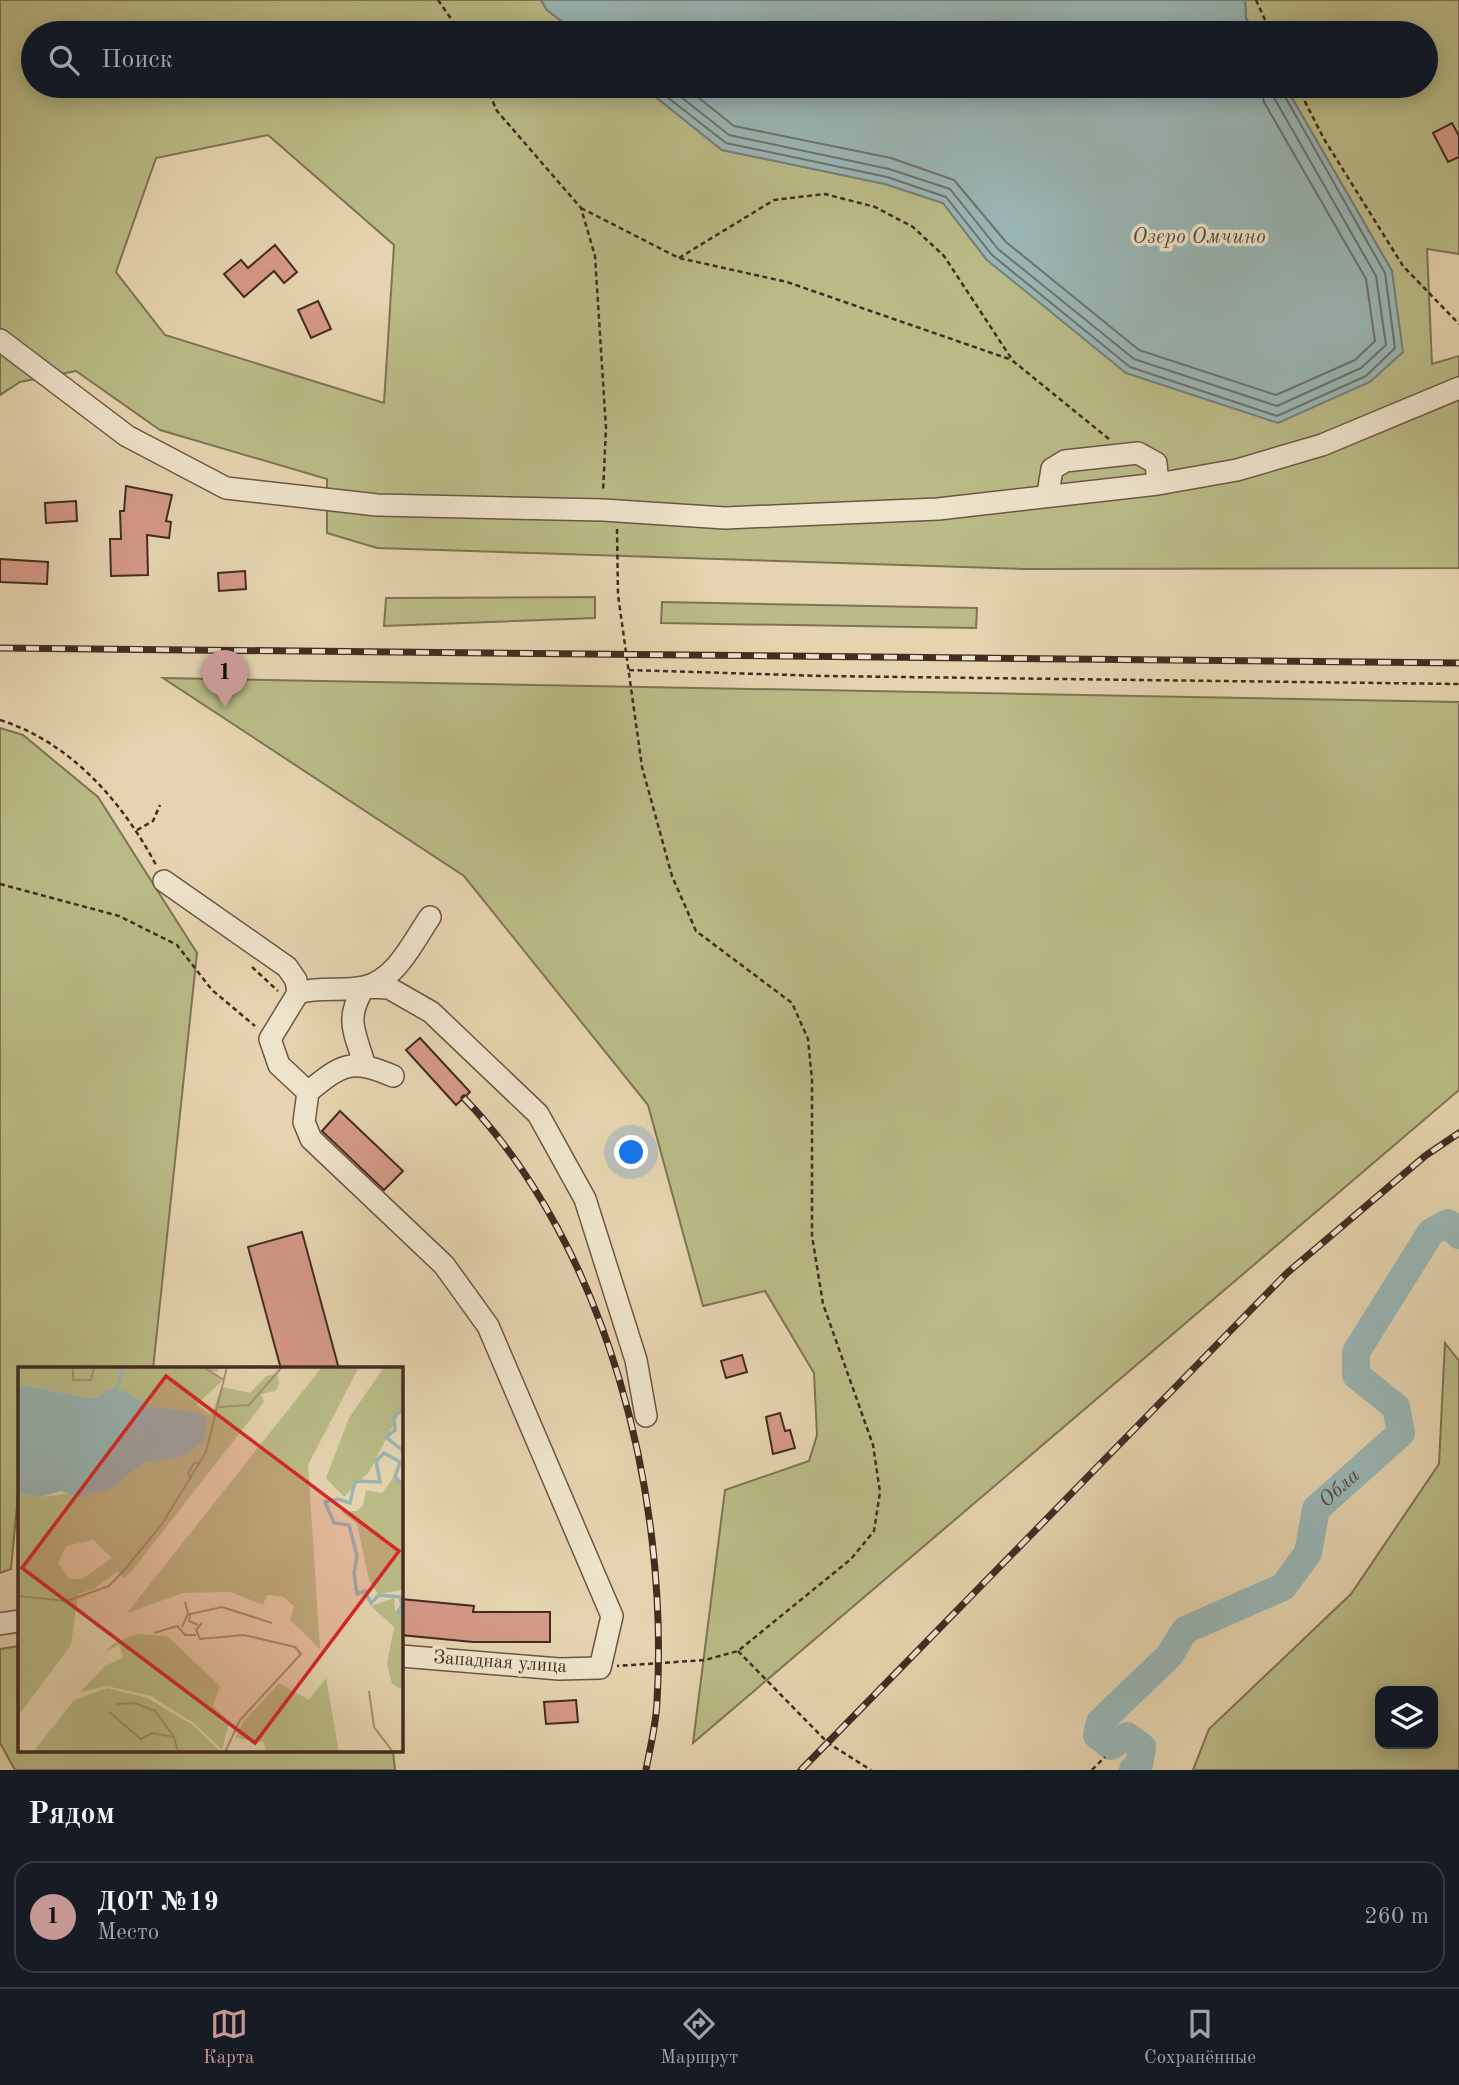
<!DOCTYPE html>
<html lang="ru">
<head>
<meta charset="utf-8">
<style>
  body { margin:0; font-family:"Old Standard TT",serif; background:#242831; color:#f1f3f6 }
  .controls { position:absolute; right:21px; bottom:21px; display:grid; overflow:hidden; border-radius:14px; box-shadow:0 4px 18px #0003 }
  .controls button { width:63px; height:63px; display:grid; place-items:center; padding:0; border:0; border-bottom:2px solid #363941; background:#171b24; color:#f1f3f6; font:35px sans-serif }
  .you { position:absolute; left:632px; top:1153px; width:24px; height:24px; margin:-18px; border:5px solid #fff; border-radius:50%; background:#1a73e8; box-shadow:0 0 0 10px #1a73e833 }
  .badge { display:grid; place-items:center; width:46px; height:46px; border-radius:50%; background:#c59692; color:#111; font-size:23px; font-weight:700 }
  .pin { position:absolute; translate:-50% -58px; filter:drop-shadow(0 2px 4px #0008) }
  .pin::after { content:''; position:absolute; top:37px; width:24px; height:21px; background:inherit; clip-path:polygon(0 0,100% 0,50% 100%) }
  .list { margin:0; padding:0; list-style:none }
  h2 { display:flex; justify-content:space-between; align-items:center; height:91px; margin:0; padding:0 28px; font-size:30px }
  h2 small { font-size:23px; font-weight:400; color:#9ea1a6 }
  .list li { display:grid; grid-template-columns:46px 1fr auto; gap:21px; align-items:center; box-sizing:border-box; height:112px; margin:0 14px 14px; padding:0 14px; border:2px solid #363941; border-radius:21px }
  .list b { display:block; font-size:26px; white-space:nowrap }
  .list p { margin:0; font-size:23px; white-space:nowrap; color:#9ea1a6 }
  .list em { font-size:23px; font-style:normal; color:#9ea1a6 }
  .icon { flex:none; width:38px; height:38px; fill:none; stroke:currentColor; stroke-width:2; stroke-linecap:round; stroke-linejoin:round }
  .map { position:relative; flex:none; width:1459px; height:1770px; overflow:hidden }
  .search { position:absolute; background:#171b24; box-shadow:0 4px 18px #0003; left:21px; right:21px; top:21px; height:77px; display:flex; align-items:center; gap:18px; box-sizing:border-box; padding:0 24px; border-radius:38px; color:#9ea1a6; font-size:26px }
  .sheet { height:217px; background:#171b24 }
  nav { display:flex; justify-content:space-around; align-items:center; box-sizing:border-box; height:98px; border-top:2px solid #363941; background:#171b24; font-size:19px; color:#9ea1a6 }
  nav a { display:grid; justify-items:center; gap:4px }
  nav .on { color:#c59692 }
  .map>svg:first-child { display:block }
  .green { fill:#babb87; stroke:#7e7454; stroke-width:2; fill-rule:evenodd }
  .water { fill:#99b6b5; stroke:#777f7a; stroke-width:2 }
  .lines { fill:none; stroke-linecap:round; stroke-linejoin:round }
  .shore { stroke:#6e716b; stroke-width:2 }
  .river { stroke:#99b6b5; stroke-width:28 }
  .building { fill:#d59987; stroke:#432c21; stroke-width:2 }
  .minor-casing { stroke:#6c5644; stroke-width:24 }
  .path { stroke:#432c21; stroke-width:2.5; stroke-dasharray:5 3.5; stroke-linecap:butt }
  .minor { stroke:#eee3cb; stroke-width:21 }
  .rail-casing { stroke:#432c21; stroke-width:7 }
  .rail { stroke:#eee3cb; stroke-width:4.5; stroke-dasharray:13; stroke-linecap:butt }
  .labels { text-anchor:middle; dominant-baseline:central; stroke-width:7; stroke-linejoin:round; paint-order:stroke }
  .street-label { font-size:19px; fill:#432c21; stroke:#eee3cb }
  .water-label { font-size:21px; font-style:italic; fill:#54483f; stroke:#eee3cb }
  .inset-river { fill:none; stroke:#99b6b5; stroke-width:3.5 }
  .inset-road { fill:none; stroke:#a49176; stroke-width:2 }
  .view { fill:#d62828; fill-opacity:0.15; stroke:#d62828; stroke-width:3.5 }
  .inset-edge { fill:none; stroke:#432c21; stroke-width:3.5 }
</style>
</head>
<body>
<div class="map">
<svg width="1459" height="1770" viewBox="0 0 1459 1770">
  <rect width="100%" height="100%" fill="#e5d4af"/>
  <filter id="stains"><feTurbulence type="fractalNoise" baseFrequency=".00286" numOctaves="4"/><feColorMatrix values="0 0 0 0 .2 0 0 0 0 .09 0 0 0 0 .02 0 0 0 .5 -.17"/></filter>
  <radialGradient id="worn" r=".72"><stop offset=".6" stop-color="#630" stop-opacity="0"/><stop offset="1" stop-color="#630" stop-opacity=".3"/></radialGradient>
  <path class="green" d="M0,0H541L547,10L577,33H33V86H642L722,150L885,184L943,203L987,260L1392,271L1285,86H1426V33H1254L1246,18L1245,0H1459V254L1427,249L1432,364L1459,356V568L1023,569L377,548L327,533V479L160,430L76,371L20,382L0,395ZM268,135L394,245L384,403L165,335L116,272L156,158Z
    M595,597V618L384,626L386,598Z
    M662,602L977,608L976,628L661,623Z
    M163,678L1459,702V1090L693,1743L725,1490L809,1461L817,1435L814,1373L765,1291L703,1306L648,1105L464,876Z
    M0,728L23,735L98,797L197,953L153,1369H19V1484L11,1569L0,1573Z
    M1445,1343L1459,1361V1770H1193L1209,1729L1351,1594L1439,1464ZM1380,1691H1433V1744H1380Z
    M19,1646V1751H393L395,1770H15L0,1743V1649Z"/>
  <path class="water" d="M541,0H1245L1246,18L1254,33H577L547,10Z
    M642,86H1285L1392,271L1403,352L1370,382L1278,423L1126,373L987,260L943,203L885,184L722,150Z"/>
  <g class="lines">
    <path class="shore" d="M653,86L726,143L887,177L946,197L992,255L1130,367L1277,416L1366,376L1395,348L1385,273L1279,86
      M667,86L729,135L889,169L950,189L998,249L1134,359L1277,406L1361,368L1386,345L1376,276L1273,96L1270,86
      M684,86L734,126L891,158L954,180L1006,242L1139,350L1276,395L1355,360L1375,341L1366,279L1264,102L1260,86"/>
    <path class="river" id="s1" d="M1133,1770L1139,1765L1142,1747L1127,1736L1111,1746L1097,1735L1100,1722L1169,1656L1185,1630L1283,1587L1308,1553L1316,1509L1401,1433L1396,1407L1356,1375V1352L1431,1232L1448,1223L1459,1235"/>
  </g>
  <path class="building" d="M1452,123L1459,136V157L1448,162L1433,133Z
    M275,245L297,272L284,283L274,271L244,297L224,274L241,260L248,268Z
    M318,301L331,329L311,338L298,310Z
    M126,486L172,495L166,521L171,522L169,538L147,535L148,575L111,576L110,539H121L120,511H124Z
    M76,501L77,521L46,523L45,503Z
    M0,559L48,562L47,584L0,582Z
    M245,571L246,589L219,591L218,573Z
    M420,1038L470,1092L456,1105L406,1050Z
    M340,1111L403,1171L384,1190L322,1131Z
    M302,1232L339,1369H281L248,1247Z
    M742,1355L747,1372L726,1378L721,1361Z
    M780,1413L785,1431L790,1430L795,1448L773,1454L766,1417Z
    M401,1599L474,1606L473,1612H550V1642H473L401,1635Z
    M576,1700L578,1722L546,1724L544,1702Z"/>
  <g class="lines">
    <g class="minor-casing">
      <path id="minor" d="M0,340L127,436L226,488L377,505L603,510L725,518L938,509L1158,484L1237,470L1322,445L1459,388
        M1048,494L1052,469L1065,461L1138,453L1156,463L1158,484
        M164,881L287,967L296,980L298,993L270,1039L279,1065L308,1092
        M298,993C320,986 342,992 364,987C396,980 413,942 430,917
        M364,1063C354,1030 345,1019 364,987L389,988L431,1012L538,1114L585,1199L636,1360L646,1416
        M393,1076C351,1058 342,1064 308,1092L304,1122L311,1139L444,1265L488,1326L612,1616L600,1668L559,1669L401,1656
        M0,1624L19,1621"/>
    </g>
    <path class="path" d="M438,0L461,33
      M1256,0L1271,33
      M486,86L497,111L581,208L595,256L606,428L603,492
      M1297,86L1324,139L1403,266L1459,324
      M581,208L679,258L787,282L1012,360
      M679,258L774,200L825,194L875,207L913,227L944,256L1013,361L1109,439
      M617,529L618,595L642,767L672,876L696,931L792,1003L808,1039L812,1080V1236L823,1304L873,1445L880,1492L874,1531L851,1559L738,1651L705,1660L617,1666
      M629,670L824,676L1459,684
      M0,720C70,742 122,801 156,865
      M137,830L153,821L160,805
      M0,884L119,916L177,945L212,990L255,1026
      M252,967L278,991
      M738,1651L828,1743L871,1770
      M1092,1770L1105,1757"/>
    <use href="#minor" class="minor"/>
    <g class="rail-casing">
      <path id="rail" d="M0,648L1459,663
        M464,1098C609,1249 669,1497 657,1702C656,1725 650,1748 646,1770
        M801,1770L1287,1273L1425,1156L1459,1133"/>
    </g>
    <use href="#rail" class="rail"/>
  </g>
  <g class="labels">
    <g class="street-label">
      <text transform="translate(500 1663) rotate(4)">Западная улица</text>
    </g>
    <g class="water-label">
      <text x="1199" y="237">Озеро Омчино</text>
      <text stroke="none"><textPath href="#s1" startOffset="446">Обла</textPath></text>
    </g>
  </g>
  <g transform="translate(18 1367)">
    <rect width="385" height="385" fill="#e5d4af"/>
    <path d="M0,0H202L199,5L192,4L204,14L178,38L193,48L204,20L232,26L248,9L259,7L261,16L258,24L243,27L246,35L113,205L106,211L99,205L76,222L60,227L53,278L0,349V127L23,130L95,121L124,97L165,90L186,75L177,45L130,39L108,24L78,32L1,17ZM75,173L94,191L64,212H51L40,196L48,179ZM304,0H341L290,98L302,282L272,253L276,239L265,230L249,228L245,238L213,225L165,226L109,246ZM366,0H383L385,39L351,105L326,130L308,111L331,51ZM375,111L385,120L384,223L360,227L351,213L339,157L323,144H339L345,138L348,123L364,126ZM376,231L377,243L385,249V323L374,317L369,297L376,260L353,239ZM119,267L149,269L202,319L195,339L211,355L204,383L177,357L133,329L89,319L62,325L87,299L105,290L101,278L88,284L96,276ZM308,311L321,385H248L246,375L217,371L226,354L261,316L291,333ZM89,321L129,331L175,358L203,385H15L56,333Z" fill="#babb87" fill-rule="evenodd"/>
    <path d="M0,17L78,32L90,22L108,24L130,39L177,45L189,51L186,75L165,90L124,97L95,121L59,130L43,124L23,130L0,127Z" fill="#99b6b5"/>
    <path class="inset-river" d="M98,24L106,0M385,43L376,49L377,63L368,70L385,84M385,118L377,110L382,95L366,86L358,94L362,115L337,114L332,136L320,132L307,135L316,156L331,158L339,189L336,206L339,227L347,224L353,236L361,228L382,230L384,238L380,245L385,248"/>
    <path class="inset-road" d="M62,0L55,1V13H73L76,0M185,0L206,13M201,40L231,38L264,0M173,112L170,106L176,96H182M0,229L49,234L91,219L108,201L144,157L188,85L209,0M184,256L178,263L182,272L226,268L277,280L283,287L222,353L207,385M180,258L171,254L172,247L204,240L254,256M164,260L170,247L167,235M136,266L159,259L167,268H178M351,324L356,360L375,385M99,337L117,336L137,344L156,370M91,345L123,372L134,366L156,370L160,385M215,385H239"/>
    <path class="view" d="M148,9L381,184L237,376L4,201Z"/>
    <rect width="385" height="385" class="inset-edge"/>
  </g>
  <rect width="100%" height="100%" filter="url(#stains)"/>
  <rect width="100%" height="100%" fill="url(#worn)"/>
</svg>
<div class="controls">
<button><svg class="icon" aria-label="layers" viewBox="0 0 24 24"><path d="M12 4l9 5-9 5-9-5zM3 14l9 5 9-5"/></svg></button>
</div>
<div class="you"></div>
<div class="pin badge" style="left:225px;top:708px">1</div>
<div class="search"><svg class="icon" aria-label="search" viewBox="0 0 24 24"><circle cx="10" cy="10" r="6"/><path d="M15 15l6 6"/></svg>Поиск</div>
</div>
<section class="sheet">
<h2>Рядом<small></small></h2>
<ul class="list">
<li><span class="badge">1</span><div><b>ДОТ №19</b><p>Место</p></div><em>260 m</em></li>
</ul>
</section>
<nav>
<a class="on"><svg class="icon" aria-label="map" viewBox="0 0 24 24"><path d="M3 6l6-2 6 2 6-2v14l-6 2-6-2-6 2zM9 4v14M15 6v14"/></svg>Карта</a>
<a><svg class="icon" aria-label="directions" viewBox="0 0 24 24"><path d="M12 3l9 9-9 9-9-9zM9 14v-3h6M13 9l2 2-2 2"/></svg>Маршрут</a>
<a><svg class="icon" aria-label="saved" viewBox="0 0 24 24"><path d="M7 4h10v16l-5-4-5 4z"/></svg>Сохранённые</a>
</nav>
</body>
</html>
